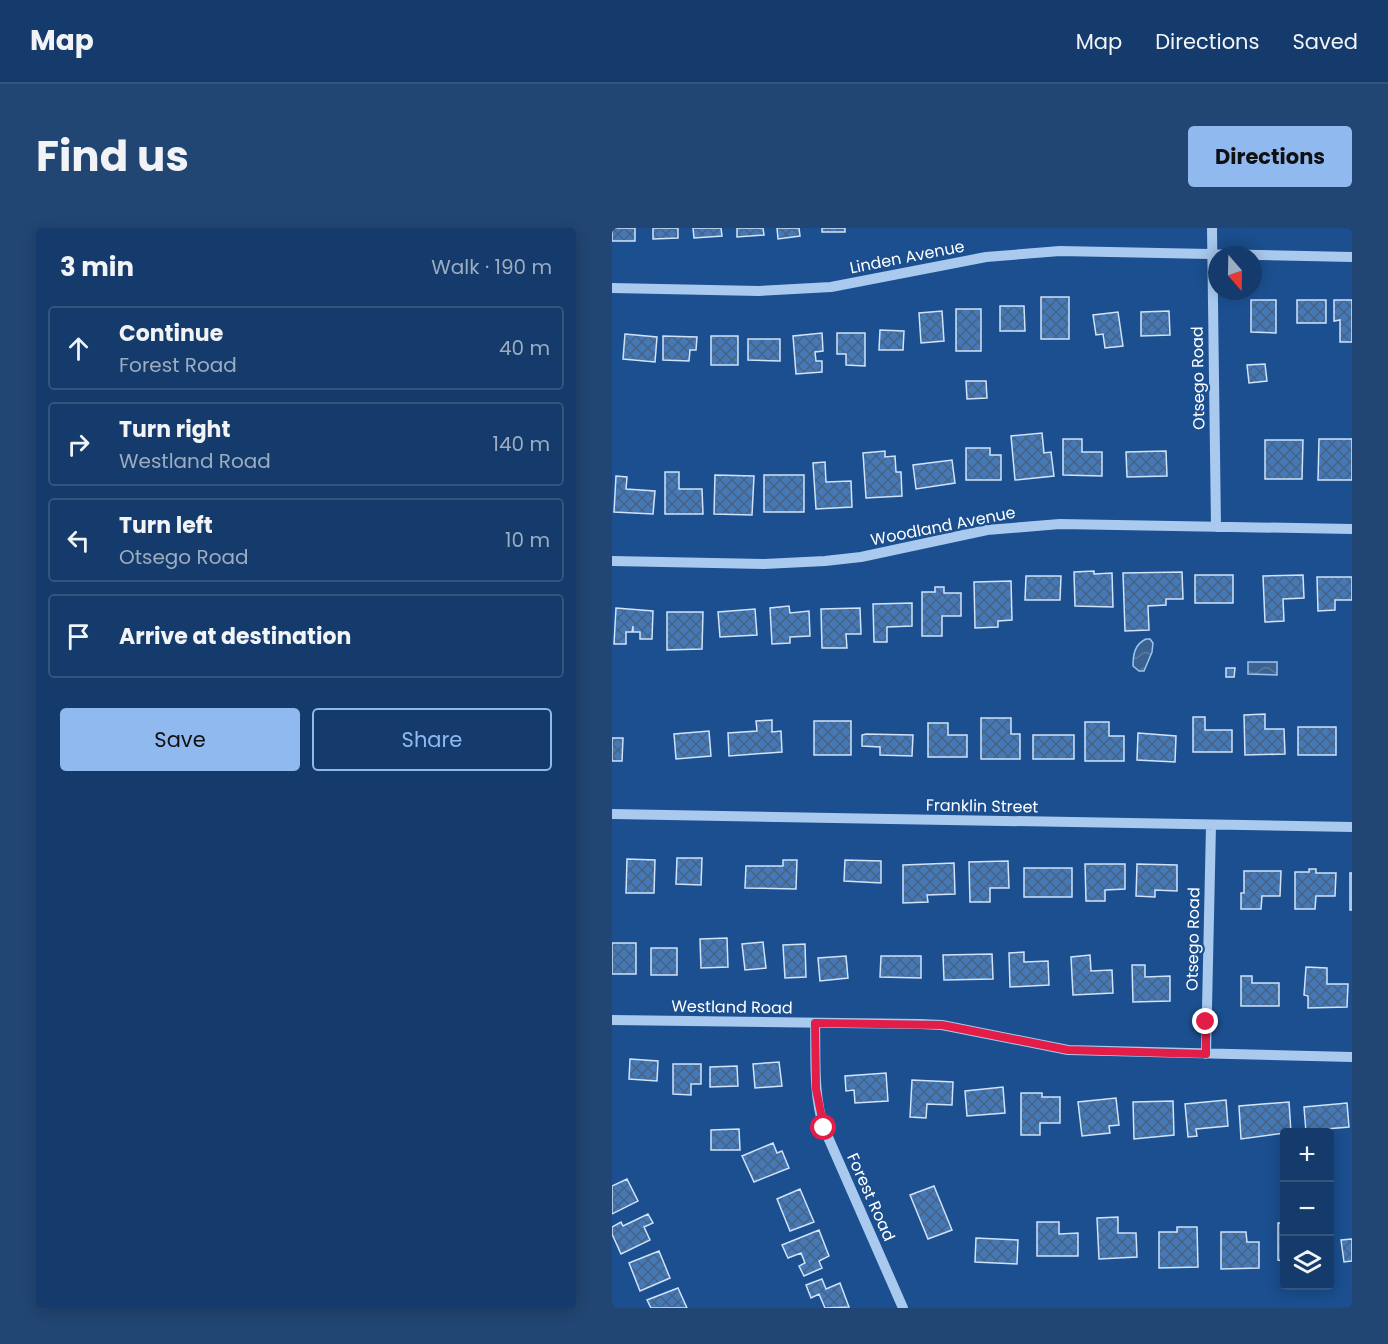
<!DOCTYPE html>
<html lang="en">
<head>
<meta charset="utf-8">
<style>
  body { margin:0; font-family:Poppins,sans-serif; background:#214673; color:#f1f3f6 }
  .controls { position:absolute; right:18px; bottom:18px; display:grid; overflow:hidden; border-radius:6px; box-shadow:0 3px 15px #0003 }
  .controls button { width:54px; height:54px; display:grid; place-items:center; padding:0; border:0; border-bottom:2px solid #33557e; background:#143b6b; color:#f1f3f6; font:30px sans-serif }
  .compass { position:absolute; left:596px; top:18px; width:54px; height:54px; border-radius:50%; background:#143b6b; box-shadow:0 3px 15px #0003; rotate:160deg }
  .stop { position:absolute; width:18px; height:18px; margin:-14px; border:4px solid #e11d48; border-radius:50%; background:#fff }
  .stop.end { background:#e11d48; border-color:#fff; box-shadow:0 2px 6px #0008 }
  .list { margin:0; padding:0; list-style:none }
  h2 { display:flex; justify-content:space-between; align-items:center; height:78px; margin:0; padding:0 24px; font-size:26px }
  h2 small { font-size:20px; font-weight:400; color:#9dadc1 }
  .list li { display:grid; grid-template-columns:39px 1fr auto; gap:18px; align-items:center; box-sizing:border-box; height:84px; margin:0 12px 12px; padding:0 12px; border:2px solid #33557e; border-radius:6px }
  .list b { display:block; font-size:22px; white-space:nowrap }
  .list p { margin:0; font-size:20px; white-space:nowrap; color:#9dadc1 }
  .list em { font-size:20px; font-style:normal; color:#9dadc1 }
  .actions { display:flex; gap:12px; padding:18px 24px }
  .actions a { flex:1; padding:14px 0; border:2px solid #90b9f0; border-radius:6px; text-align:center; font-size:21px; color:#90b9f0 }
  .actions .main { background:#90b9f0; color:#111 }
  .icon { flex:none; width:33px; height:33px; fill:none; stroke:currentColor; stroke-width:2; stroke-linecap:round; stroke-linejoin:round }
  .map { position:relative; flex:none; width:740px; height:1080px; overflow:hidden; border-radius:6px }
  header { display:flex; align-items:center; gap:36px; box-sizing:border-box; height:84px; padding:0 30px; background:#143b6b; border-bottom:2px solid #33557e }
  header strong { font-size:28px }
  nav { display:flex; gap:33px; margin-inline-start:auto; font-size:21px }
  .intro { display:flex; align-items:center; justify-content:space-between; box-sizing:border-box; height:144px; padding:0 36px }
  h1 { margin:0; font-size:42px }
  .button { padding:15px 27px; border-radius:6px; background:#90b9f0; color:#111; font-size:21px; font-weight:700 }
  main { display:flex; gap:36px; padding:0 36px }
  aside { flex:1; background:#143b6b; border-radius:6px; box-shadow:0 3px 15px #0003 }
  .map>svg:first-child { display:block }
  .water { fill:url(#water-waves); stroke:#9cc4f0; stroke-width:1.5 }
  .building { fill:url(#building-cross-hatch); stroke:#cfe3fa; stroke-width:1.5 }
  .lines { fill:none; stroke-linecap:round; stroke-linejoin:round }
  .minor { stroke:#a9c9ee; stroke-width:10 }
  .route { stroke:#e11d48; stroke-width:8 }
  .labels { text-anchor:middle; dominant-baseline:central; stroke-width:4.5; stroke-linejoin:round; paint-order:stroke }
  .street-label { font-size:16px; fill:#fff; stroke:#1b4f8f }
</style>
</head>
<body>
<header>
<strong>Map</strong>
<nav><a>Map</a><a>Directions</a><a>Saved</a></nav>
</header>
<div class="intro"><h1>Find us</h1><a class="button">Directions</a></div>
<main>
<aside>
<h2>3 min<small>Walk · 190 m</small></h2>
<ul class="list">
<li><svg class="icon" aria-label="ahead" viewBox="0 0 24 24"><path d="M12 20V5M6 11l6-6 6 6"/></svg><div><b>Continue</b><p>Forest Road</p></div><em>40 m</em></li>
<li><svg class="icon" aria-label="right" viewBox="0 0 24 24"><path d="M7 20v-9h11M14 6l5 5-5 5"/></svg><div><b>Turn right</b><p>Westland Road</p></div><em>140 m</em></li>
<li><svg class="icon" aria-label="left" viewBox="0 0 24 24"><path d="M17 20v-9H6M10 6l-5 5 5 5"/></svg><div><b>Turn left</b><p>Otsego Road</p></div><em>10 m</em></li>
<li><svg class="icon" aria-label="arrive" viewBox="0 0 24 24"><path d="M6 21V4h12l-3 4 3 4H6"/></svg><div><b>Arrive at destination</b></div></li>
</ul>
<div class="actions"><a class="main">Save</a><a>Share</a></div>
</aside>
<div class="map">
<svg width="740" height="1080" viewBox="0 0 740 1080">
  <defs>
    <pattern id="water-waves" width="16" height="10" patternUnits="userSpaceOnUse" patternTransform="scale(1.5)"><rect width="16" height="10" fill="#3c6290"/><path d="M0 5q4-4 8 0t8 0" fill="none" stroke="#597aa1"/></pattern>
    <pattern id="building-cross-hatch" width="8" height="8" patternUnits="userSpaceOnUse" patternTransform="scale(1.5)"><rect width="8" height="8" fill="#4478b7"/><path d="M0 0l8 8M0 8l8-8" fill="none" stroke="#486282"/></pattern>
  </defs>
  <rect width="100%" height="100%" fill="#1b4f8f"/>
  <path class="water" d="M534,411H538L541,415L540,424L532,443H527L521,438C521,426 523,416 534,411Z
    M636,434H665V447L636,446Z"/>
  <path class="building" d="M0,0H23V13H0Z
    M41,0H66V10L41,11Z
    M81,0H109L110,8L82,10Z
    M125,0H151L152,7L125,9Z
    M165,0H187L188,8L166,11Z
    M210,0H233V4H210Z
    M429,69H457V111H429Z
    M639,72H664V105L639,104Z
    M685,72H714V95H685Z
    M722,72H740V114H728V92L722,93Z
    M388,78H412L413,103H388Z
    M344,81H369V123H344Z
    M330,83L332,113L309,115L307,85Z
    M557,83L558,107L529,108V84Z
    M506,84L511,118L493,120L491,106L484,107L481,87Z
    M268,102L292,103L291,122H267Z
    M210,105L211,123L203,124L204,133H210V144L184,146L181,108Z
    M225,105H253V138L234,137V126H225Z
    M13,106L45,109L43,134L11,131Z
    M51,108L85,109L84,122H78L77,133L51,132Z
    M99,108H126V137H99Z
    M136,111H168V133L136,132Z
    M653,136L655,153L637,155L635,137Z
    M354,153H374L375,170L355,171Z
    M430,205L432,225L439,224L442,248L403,252L399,208Z
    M451,211H470V224H490V248L451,247Z
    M707,211H740V252H706Z
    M653,212H691L690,251H653Z
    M354,220H378V227H389V252H354Z
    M273,223V229L283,228L284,244H289L290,268L254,270L251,225Z
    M554,223L555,248L515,249L514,224Z
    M340,232L343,255L304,261L301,237Z
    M213,234L214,254L239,253L240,279L204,281L201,235Z
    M53,244H67V261H90L91,286H53Z
    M103,247L142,248L140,287L102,286Z
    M152,247H192V284H152Z
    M4,248L15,249L14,261L43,263L41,286L2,284Z
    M482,343V346L500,345L501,379L463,378L462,344Z
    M570,344L571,371H554V377L536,378L537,402L513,403L511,345Z
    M583,347H621V375H583Z
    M691,347L692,370L671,371L672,393L653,394L651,348Z
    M414,348H449L448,372H413Z
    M705,349H740V372H723V382L706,383Z
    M399,353L400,392L386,393V399L363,400L362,354Z
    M323,359H332V365H349V388H330V408H310V364H323Z
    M300,375V398L275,399V414H262L261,376Z
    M177,378L178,385L197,383L198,408L178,409V415L160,416L158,380Z
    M4,380L41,383L40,411H28V404H21V398L20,404H14V416H2Z
    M248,380L249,406H234L235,420H210L209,381Z
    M143,381L145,407L108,409L106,384Z
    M55,384H91L90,421L55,422Z
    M614,440H623L622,449H614Z
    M653,486V501H672L673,526L633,527L632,487Z
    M581,489H593V502H620V524H581Z
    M369,490H399V506H408V531H369Z
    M160,492V504L169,503L170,524L117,528L116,505L145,503L144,493Z
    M202,493H239V527H202Z
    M473,494H497V508H512V533H473Z
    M316,495H336V507H355V529H316Z
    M686,499H724V527H686Z
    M97,503L99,528L64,531L62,506Z
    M526,505L564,508L563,534L525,532Z
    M254,506L301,507L300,528L268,527V519L250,518V507Z
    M421,507H462V531H421Z
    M0,510H11L10,533H0Z
    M65,630H90L89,657L64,656Z
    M15,631L43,632L42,665H14Z
    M171,632H185L184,661L133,660L134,638H171Z
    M233,632L269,633V655L232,653Z
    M396,633L397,660H378V674H358L357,634Z
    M342,635L343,666L315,667L316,674L291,675V637Z
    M473,636H513V661L493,662V673H474Z
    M525,636L565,637V663L543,662V669L524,668Z
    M412,640H460V669H412Z
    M697,641H704V645H724L723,668H704L703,681H683V644H697Z
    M632,643H669L668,668H650L649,681H629V665H632Z
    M738,645H740V682H738Z
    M115,710L116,739L89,740L88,711Z
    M151,714L154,740L133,742L130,716Z
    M0,715H24V746H0Z
    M193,716L194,749L173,750L171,717Z
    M39,720H65V747H39Z
    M412,724V734L436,733L437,757L398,759L397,725Z
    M380,726L381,751L332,752L331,727Z
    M478,727L479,743L500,742L501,765L461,767L459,729Z
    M234,728L236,750L208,753L206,730Z
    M269,728H309V750L268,749Z
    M520,737H533V749L558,748V773L521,774Z
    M694,739L715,740V756H736L735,779L696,780V768L692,767Z
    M629,748H640V755H667V778H629Z
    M18,831L46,833L45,853L17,851Z
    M167,834L170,858L143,860L141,836Z
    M61,836H89V856H79V867L61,866Z
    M125,838L126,858L98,859V839Z
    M274,845L276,873L243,875L242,862L234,863L233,848Z
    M300,852L341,854L340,877L315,876L314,890L298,889Z
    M391,859L393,885L355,888L353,863Z
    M409,865H430V869H448V895H428V907H409Z
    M504,870L507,897L497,898L498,905L470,908L466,874Z
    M614,872L616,898L584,901L585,908L576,909L573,876Z
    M561,873L562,907L522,911L521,874Z
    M677,874L679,904L629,911L627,878Z
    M735,875L737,899L714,901L715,904H694L692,879Z
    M127,901L128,922H99V902Z
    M161,915L165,925L170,923L177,940L142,954L130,928Z
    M15,951L26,973L0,986V958Z
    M322,958L340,1002L316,1011L298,967Z
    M188,961L202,994L178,1003L165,971Z
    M36,986L41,995L32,999L38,1012L9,1026L0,1006V999L9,994L11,998Z
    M506,989V1005H524L525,1029L487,1031L485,990Z
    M425,994H447V1006L466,1005V1028H425Z
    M666,995H672V1033L666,1032Z
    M565,999H585L586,1039L547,1040V1004H565Z
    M207,1002L217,1028L207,1033L210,1040L192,1048L187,1038L193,1035L189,1025L176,1030L170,1017Z
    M609,1004H634L635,1014H647V1040L609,1041Z
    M364,1010L406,1012L405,1036L363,1034Z
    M740,1011V1033L732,1034L729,1012Z
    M47,1023L58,1050L28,1063L17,1035Z
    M210,1051L214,1061L228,1055L237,1079L213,1080L207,1066L199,1070L194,1057Z
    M66,1060L75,1080H39L35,1072Z"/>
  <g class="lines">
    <path class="minor" d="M600,0L604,299
      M0,60L147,63L219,59L374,29L448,23L740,29
      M0,333L152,336L213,333L249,329L375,302L448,296L740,301
      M0,586L740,599
      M0,792L308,796L330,797L456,822L740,829
      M203,795C204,831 201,866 212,900L291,1080
      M594,826L599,597"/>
  </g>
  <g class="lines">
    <path class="route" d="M212,900L204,861L203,795L330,797L456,822L594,826V794"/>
  </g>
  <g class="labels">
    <g class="street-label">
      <text transform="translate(295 29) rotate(-11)">Linden Avenue</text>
      <text transform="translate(586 150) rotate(-91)">Otsego Road</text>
      <text transform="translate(331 298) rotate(-11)">Woodland Avenue</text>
      <text transform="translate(370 578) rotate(1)">Franklin Street</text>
      <text transform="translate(581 711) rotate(-89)">Otsego Road</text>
      <text transform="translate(120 779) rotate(1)">Westland Road</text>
      <text transform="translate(259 969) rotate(66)">Forest Road</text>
    </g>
  </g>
</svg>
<div class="controls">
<button>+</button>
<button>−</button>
<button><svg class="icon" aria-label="layers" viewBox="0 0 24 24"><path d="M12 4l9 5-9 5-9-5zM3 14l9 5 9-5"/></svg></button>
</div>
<svg class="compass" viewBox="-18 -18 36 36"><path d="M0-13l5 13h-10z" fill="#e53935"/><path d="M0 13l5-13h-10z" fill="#9dadc1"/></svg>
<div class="stop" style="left:212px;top:900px"></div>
<div class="stop end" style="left:594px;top:794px"></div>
</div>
</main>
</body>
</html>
